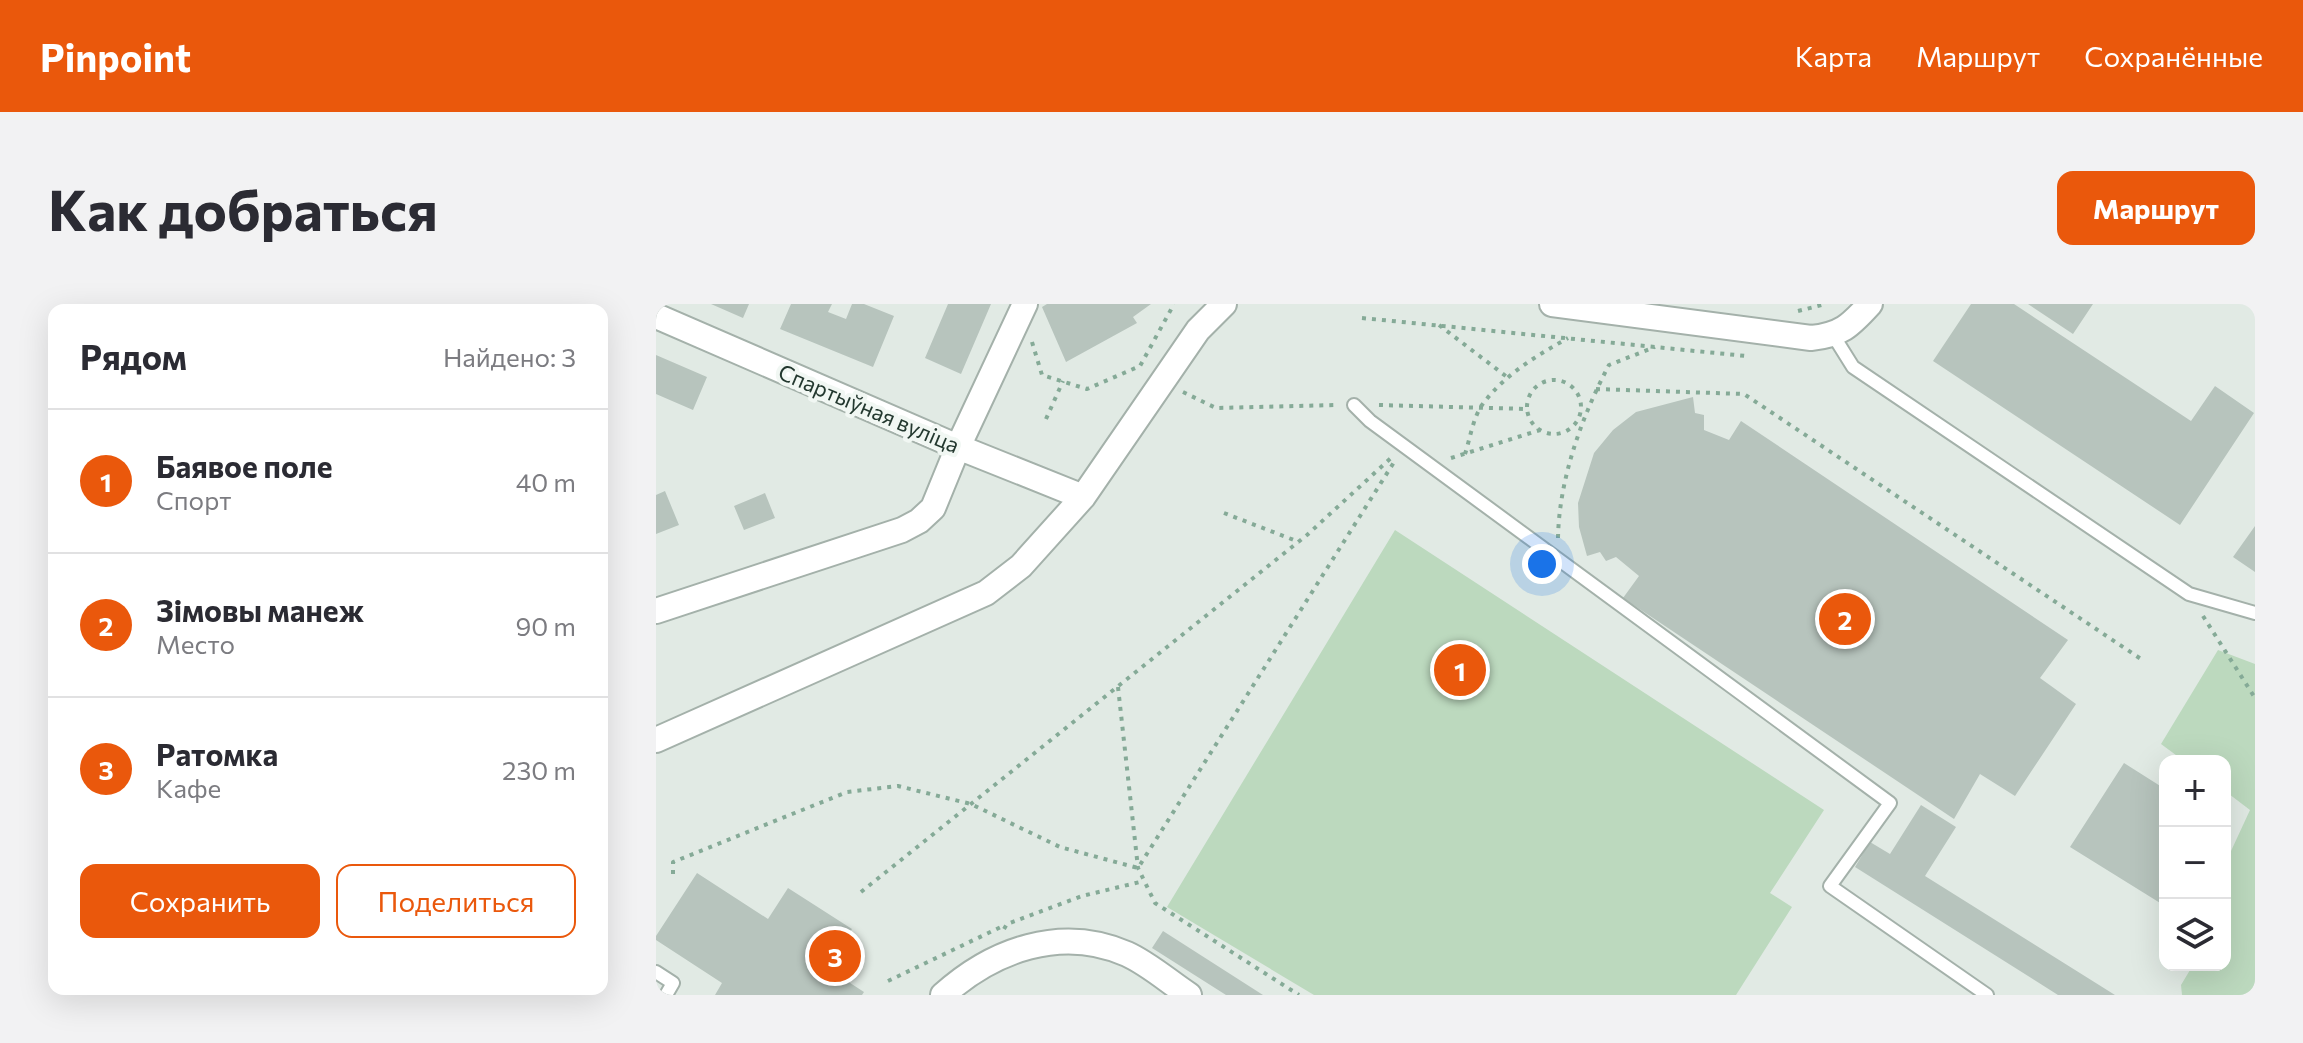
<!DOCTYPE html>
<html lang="ru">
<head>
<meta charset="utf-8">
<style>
  body { margin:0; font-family:Commissioner,sans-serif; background:#f2f2f3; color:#2b2b33 }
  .controls { position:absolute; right:24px; bottom:24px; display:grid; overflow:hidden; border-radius:16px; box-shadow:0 8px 32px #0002 }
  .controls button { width:72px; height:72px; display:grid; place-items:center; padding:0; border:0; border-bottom:2px solid #e1e1e2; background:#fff; color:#2b2b33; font:40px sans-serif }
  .you { position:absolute; left:886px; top:260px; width:28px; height:28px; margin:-20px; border:6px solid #fff; border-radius:50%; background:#1a73e8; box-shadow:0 0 0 12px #1a73e833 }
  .badge { display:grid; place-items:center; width:52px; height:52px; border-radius:50%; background:#ea580c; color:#fff; font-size:26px; font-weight:700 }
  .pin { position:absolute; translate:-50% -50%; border:4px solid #fff; box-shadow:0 2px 8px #0006 }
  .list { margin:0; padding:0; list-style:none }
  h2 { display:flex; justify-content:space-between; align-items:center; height:104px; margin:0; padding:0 32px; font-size:34px }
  h2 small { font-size:26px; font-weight:400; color:#7c7c81 }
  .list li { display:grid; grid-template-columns:52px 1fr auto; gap:24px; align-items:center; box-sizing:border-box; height:144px; padding:0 32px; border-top:2px solid #e1e1e2 }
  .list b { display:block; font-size:30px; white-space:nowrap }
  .list p { margin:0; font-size:26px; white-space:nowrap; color:#7c7c81 }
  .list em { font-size:26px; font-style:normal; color:#7c7c81 }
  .actions { display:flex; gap:16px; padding:24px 32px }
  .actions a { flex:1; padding:18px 0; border:2px solid #ea580c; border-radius:16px; text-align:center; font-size:28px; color:#ea580c }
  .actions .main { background:#ea580c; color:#fff }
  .icon { flex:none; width:44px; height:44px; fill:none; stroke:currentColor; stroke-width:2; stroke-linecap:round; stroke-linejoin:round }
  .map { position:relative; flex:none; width:1599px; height:691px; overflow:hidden; border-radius:16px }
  header { display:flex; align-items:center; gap:48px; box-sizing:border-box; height:112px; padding:0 40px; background:#ea580c; color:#fff }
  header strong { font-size:38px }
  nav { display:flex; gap:44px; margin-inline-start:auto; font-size:28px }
  .intro { display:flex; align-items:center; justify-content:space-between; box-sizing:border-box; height:192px; padding:0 48px }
  h1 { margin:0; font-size:56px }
  .button { padding:20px 36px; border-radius:16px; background:#ea580c; color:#fff; font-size:28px; font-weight:700 }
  main { display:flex; gap:48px; padding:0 48px }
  aside { flex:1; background:#fff; border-radius:16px; box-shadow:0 8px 32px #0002 }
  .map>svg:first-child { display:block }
  .green { fill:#bcd9be }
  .building { fill:#b7c4bd }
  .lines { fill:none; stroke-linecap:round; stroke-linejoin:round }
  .service-casing { stroke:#a4b1aa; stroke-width:16 }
  .minor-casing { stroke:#a4b1aa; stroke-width:28 }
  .path { stroke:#85aa97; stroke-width:4; stroke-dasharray:4 6; stroke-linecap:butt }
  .service { stroke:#fff; stroke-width:12 }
  .minor { stroke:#fff; stroke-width:24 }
  .labels { text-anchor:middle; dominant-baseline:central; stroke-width:8; stroke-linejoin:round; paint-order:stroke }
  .street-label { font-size:22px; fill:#23382f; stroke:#f1f7f3 }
</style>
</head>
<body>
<header>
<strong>Pinpoint</strong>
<nav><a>Карта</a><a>Маршрут</a><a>Сохранённые</a></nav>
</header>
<div class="intro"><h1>Как добраться</h1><a class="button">Маршрут</a></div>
<main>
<aside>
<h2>Рядом<small>Найдено: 3</small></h2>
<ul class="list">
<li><span class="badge">1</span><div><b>Баявое поле</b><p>Спорт</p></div><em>40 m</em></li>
<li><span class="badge">2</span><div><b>Зімовы манеж</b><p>Место</p></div><em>90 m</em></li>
<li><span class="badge">3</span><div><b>Ратомка</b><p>Кафе</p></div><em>230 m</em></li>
</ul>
<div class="actions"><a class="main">Сохранить</a><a>Поделиться</a></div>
</aside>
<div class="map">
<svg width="1599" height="691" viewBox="0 0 1599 691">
  <rect width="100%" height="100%" fill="#e1eae4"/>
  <path class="green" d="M739,226L1168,506L1114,589L1136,603L1080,691H658L511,603Z
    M1562,346L1599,360V691H1526L1525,681L1537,661H1569V560L1594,506L1569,487V457H1528L1505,440Z"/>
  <path class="building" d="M55,0H93L87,14Z
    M135,0H176L172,8L190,15L196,0H208L238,12L217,63L124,25Z
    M292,0H335L305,70L269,54Z
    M391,0H495L477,13L481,19L410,58L386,3Z
    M1315,0H1358L1535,117L1559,82L1598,109L1524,221L1277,57Z
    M1372,0H1437L1417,30Z
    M0,51L51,73L37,106L0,90Z
    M1037,93L1039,109L1048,111V126L1073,136L1085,117L1412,336L1384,374L1420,400L1359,492L1324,470L1298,515L967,294L983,272L960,253L950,257L944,248L931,252L923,223L922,199L938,149L957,126L980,108Z
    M9,187L23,221L0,230V191Z
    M109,189L119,214L88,226L78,202Z
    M1599,222V268L1577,253Z
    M1468,459L1509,485V602L1414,543Z
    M1265,501L1300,523L1269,572L1459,691H1402L1199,563L1214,538L1234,550Z
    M41,569L112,615L132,584L196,625L171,664L208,688L206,691H59L66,679L0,636V632Z
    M507,627L607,691H570L496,644Z"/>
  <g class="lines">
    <g class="service-casing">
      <path id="service" d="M1177,31L1197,63L1533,290L1599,309
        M698,101L714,117L1234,499L1174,582L1331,691
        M0,668L17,679L10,691"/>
    </g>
    <g class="minor-casing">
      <path id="minor" d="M896,0L1155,34C1185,31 1194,22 1214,0
        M0,12L302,143L427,193
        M0,307L246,226L263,217L277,204L302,143L369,0
        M0,436L330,289L365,262L427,193L542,26L568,0
        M287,691C337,646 405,621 471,650C493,660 513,678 533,691"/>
    </g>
    <path class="path" d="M1142,7L1170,0
      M706,14L1090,52
      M783,21L851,73
      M376,38L386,71L431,85L484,62L518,0
      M871 103a27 27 0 1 1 54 0a27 27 0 1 1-54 0Z
      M940,85L1088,90L1485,355
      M527,88L560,104L682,101
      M723,101L871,105
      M390,115L407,77
      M809,150C814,135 817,114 826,101C848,71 880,52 912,34
      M795,154L884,126
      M568,209L643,238
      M902,234C903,175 926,112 953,61L999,43
      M1547,312L1599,394
      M462,383L482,564L499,599L643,691
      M17,570V558L191,488L242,482L315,500L404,543L482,564L740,155
      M205,588L651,231L735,154
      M348,625L351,620L426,592L488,577
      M232,677L349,621"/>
    <use href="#service" class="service"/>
    <use href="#minor" class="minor"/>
  </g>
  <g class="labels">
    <g class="street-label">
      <text transform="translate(213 104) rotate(23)">Спартыўная вуліца</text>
    </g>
  </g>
</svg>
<div class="controls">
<button>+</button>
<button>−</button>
<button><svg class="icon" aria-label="layers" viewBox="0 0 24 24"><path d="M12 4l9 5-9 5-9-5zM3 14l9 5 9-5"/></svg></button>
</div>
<div class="you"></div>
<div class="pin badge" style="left:804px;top:366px">1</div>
<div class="pin badge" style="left:1189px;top:315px">2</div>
<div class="pin badge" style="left:179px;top:652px">3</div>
</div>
</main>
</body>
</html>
